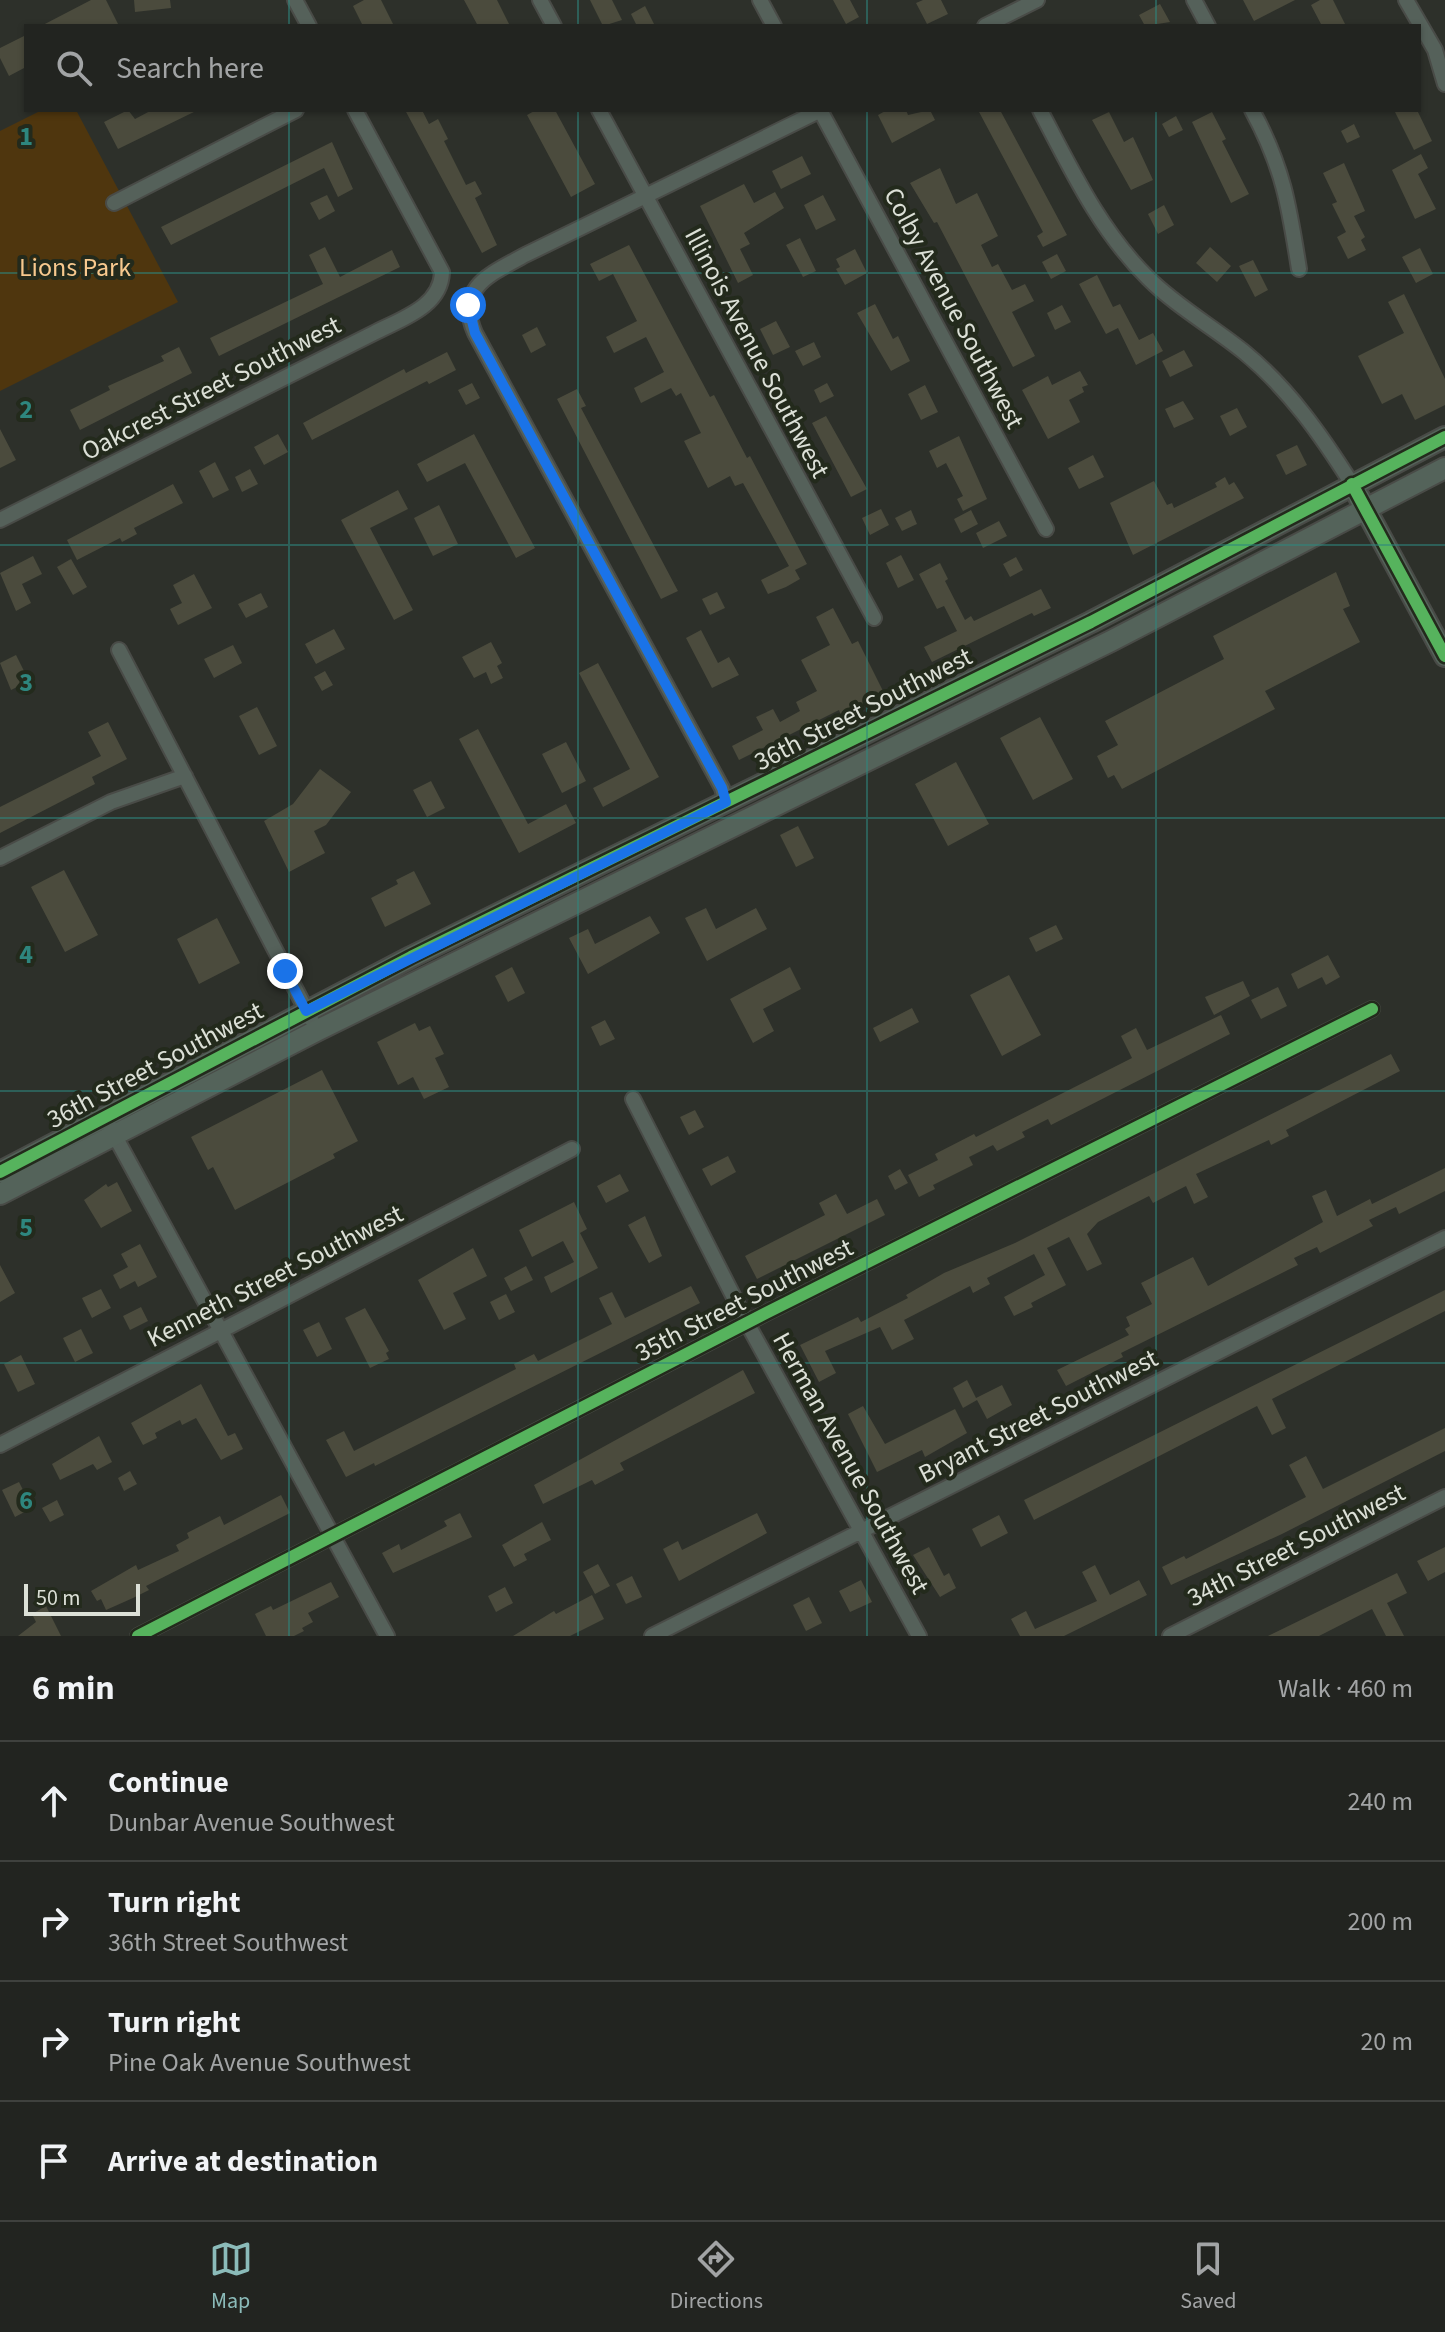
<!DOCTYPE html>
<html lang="en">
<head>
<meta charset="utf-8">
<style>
  body { margin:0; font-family:"Source Sans 3",sans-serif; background:#2a2c29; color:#f1f3f6 }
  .scale { position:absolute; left:24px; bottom:20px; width:116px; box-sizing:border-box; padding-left:8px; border:4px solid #dce0d7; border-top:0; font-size:22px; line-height:28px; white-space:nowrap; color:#dce0d7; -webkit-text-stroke:6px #232a1c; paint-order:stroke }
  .stop { position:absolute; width:24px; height:24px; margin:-18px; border:6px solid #1a73e8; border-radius:50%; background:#fff }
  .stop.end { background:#1a73e8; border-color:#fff; box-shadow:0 2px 8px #0008 }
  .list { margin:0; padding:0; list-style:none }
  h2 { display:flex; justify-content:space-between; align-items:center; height:104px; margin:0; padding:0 32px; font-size:34px }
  h2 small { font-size:26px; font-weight:400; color:#a2a4a5 }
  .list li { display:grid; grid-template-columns:52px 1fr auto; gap:24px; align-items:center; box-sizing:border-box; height:120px; padding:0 32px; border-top:2px solid #3f413e }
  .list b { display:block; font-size:30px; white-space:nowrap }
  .list p { margin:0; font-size:26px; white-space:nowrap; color:#a2a4a5 }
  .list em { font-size:26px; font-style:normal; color:#a2a4a5 }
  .icon { flex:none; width:44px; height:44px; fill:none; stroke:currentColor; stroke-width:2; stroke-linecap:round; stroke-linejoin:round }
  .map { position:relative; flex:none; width:1445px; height:1636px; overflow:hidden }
  .search { position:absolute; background:#222420; box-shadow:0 2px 6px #0004; left:24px; right:24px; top:24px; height:88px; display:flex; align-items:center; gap:20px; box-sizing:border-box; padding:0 28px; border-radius:0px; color:#a2a4a5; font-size:30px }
  .sheet { height:584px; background:#222420 }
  nav { display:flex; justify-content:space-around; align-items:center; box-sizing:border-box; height:112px; border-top:2px solid #3f413e; background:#222420; font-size:22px; color:#a2a4a5 }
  nav a { display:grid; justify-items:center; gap:4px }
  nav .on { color:#8bbbb9 }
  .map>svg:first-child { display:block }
  .green { fill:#4f360e }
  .building { fill:#4b4b3d }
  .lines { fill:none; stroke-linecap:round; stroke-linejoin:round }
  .street-casing { stroke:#494b47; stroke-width:18 }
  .secondary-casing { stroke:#494b47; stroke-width:24 }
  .street { stroke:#55615a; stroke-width:14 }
  .secondary { stroke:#54635a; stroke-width:20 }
  .cycleway-casing { stroke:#232a1c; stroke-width:17 }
  .cycleway { stroke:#56b35d; stroke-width:12 }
  .route { stroke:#1a73e8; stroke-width:10 }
  .grid { fill:none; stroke:#2e867e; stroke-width:2; stroke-opacity:0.55 }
  .labels { text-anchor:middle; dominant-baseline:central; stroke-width:8; stroke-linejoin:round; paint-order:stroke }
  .park-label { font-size:26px; fill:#f8c98e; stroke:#232a1c }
  .street-label { font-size:26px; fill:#dce0d7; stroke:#232a1c }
  .grid-label { font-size:26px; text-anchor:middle; font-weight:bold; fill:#2e867e; stroke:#232a1c; stroke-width:8; stroke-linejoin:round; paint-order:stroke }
</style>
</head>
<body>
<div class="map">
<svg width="1445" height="1636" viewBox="0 0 1445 1636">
  <rect width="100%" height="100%" fill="#2d302a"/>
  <path class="green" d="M42,110H76L178,302L0,391V131Z"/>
  <path class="building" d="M91,0H106L119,26H41Z
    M134,0H170L171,8L135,12Z
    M364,0H381L394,26H363L353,6Z
    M464,0H497L510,26H478Z
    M590,0H612L622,20L603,26Z
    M833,0H850L859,17L846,24Z
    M923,0H941L948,14L927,24L916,3Z
    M1243,0H1295L1254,21Z
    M1320,0H1333L1346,26H1322L1311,5Z
    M1160,4L1170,22L1145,26L1139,15Z
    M645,6L655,26H637L631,14Z
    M26,35V67L9,76L0,58V48Z
    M128,110L135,119L152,110H198L118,149L104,122Z
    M405,110H422L429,124L438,119L448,139L444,141L466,185L475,181L482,194L475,198L497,245L482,253Z
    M536,110H555L595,184L571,197L527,115Z
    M887,110H906L908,115L930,110L935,120L892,143L878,115Z
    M978,110H1000L1067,235L1043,247L1037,236L1043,232Z
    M1394,110H1417L1432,141L1414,150Z
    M1109,112L1124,142L1133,137L1153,180L1131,190L1092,120Z
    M1212,112L1226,139L1222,141L1249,194L1231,203L1192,122Z
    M1176,116L1183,130L1169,137L1162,124Z
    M1354,124L1360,137L1347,143L1341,131Z
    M332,142L353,189L338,197L324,168L171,245L161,227Z
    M1421,154L1428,168L1418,174L1436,209L1415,219L1392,170Z
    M802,156L811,174L781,189L772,171Z
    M1344,163L1365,211L1354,216L1365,237L1361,240L1366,250L1348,259L1337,237L1346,232L1332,204L1337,202L1323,173Z
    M940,168L956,204L977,193L998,236L981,245L992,267L998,264L1012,290L1025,284L1034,301L1012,312L1035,356L1013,367L937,222L934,223L910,183Z
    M744,184L754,203L775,192L784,208L744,233L750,244L740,249L753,275L738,283L700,206Z
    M327,195L335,211L319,220L310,203Z
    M823,195L836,220L816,230L804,205Z
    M1164,205L1174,225L1158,234L1148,214Z
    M800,238L816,271L803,277L786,245Z
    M629,245L710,397L714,395L747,458L750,456L807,564L795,570L800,579L786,587L768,594L761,580L789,566L743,483L735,486L730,476L708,488L684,441L701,433L681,393L676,396L671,388L641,403L634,388L664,372L646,337L614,353L606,337L637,321L613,274L599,281L590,264Z
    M325,247L340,277L392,250L400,267L219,356L210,338L323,284L309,255Z
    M1210,247L1231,266L1217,282L1196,263Z
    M1420,248L1433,274L1416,283L1402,257Z
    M855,249L867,273L845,285L836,269L840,267L836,259Z
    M1057,254L1066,271L1051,279L1042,262Z
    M1253,260L1268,290L1255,297L1239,266Z
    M1097,275L1113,307L1120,304L1139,340L1153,333L1163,351L1136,365L1118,328L1106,334L1079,284Z
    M1404,294L1445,379V405L1415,420L1402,394L1382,404L1358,356L1404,333L1388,302Z
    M875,304L893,339L898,336L910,361L891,371L857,313Z
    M1062,305L1071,322L1055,330L1047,313Z
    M776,321L790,347L773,355L760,329Z
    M537,327L546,345L531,353L522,335Z
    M814,342L821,357L803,366L795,351Z
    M179,347L192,373L80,430L70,410L110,390L108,386L164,361L161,356Z
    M1184,350L1193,366L1170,377L1162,361Z
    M447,352L456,370L429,384L427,381L312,440L303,423L404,369L406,373Z
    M1080,371L1088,385L1082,387L1084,392L1069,400L1080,422L1048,439L1022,390L1048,376L1052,385Z
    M472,383L480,398L466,405L458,390Z
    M827,383L834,396L820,403L814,390Z
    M925,385L938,412L921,420L908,394Z
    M577,389L586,406L581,408L678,591L661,599L557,399Z
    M1183,401L1194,419L1174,428L1165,409Z
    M1237,408L1247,427L1230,436L1220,416Z
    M826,416L867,489L851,497L812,423Z
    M0,429L16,460L0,468Z
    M278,434L288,452L264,465L254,447Z
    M474,434L535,548L516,558L465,463L427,482L417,464Z
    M959,436L987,499L963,511L957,499L963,496L946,463L937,468L929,451Z
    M1297,445L1307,465L1286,475L1276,455Z
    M1093,455L1104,477L1079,489L1068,468Z
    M215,462L229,490L213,498L199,471Z
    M250,469L258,484L242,492L235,477Z
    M1225,477L1229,485L1234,482L1244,498L1133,555L1110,503L1154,481L1167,505L1172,503L1174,508L1217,487L1215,483Z
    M173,484L183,503L134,528L137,534L122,542L120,538L77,560L67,540Z
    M398,490L408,509L370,528L413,610L394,620L341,520Z
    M439,505L458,544L433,556L414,518Z
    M881,509L889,525L870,535L862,518Z
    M911,510L917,524L902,531L895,518Z
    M971,510L978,524L961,533L954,519Z
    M999,521L1007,536L983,548L976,533Z
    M901,555L914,580L898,588L886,563Z
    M33,556L42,574L22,584L31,603L16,611L0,573Z
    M1016,557L1023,570L1010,577L1003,564Z
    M71,559L87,587L73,595L57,567Z
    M940,563L948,579L945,581L965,620L971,616L974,621L1041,589L1051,608L1034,616L1032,613L932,662L924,647L957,631L944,606L937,609L919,574Z
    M1336,572L1350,606L1343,609L1360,642L1265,691L1275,709L1122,789L1114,775L1108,778L1097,756L1118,745L1105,721L1224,659L1213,636Z
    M194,574L212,608L178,625L170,609L182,603L173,585Z
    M717,592L725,608L710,615L702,599Z
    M261,593L268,607L246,618L238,604Z
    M833,608L852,644L858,641L884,693L841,715L839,710L739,760L732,746L763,730L756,717L773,709L780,722L800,711L796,702L817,691L801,660L830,645L816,617Z
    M334,629L345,649L316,664L305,644Z
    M701,630L718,663L729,657L739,675L712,688L686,638Z
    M491,642L502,663L497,666L503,678L491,684L486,672L474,678L462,657Z
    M233,645L242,663L214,678L204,659Z
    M16,655L29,681L11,690L0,663Z
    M598,663L659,777L603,807L593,788L630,769L579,673Z
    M325,671L333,685L322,691L314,677Z
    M257,707L277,746L259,755L239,716Z
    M1040,717L1073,779L1033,800L1000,738Z
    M108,722L127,759L92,777L95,784L0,833V807L101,756L88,732Z
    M478,729L528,824L566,804L576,823L519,853L459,739Z
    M566,742L586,781L562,793L542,754Z
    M956,762L989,824L948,846L915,784Z
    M320,769L351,792L326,825L314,831L325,853L289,872L264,821L293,804Z
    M431,781L445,808L427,817L413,790Z
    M798,826L814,858L796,867L780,835Z
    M64,870L98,935L65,952L31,887Z
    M414,871L431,904L385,927L371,898L398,884L396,880Z
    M706,908L716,929L756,908L767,929L707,961L685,918Z
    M650,916L660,933L588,974L569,938L588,929L595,944Z
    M217,918L240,963L199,984L177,939Z
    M1056,925L1063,939L1036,952L1029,938Z
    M1328,955L1340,977L1326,985L1322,977L1298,989L1291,974Z
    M512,967L525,993L508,1002L495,976Z
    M790,967L801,989L763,1009L774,1031L753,1043L730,999Z
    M1009,975L1041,1035L1002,1056L970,995Z
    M1243,981L1250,996L1214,1015L1205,997Z
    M1278,987L1287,1006L1261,1019L1251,1000Z
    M912,1008L919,1022L880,1042L873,1028Z
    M1221,1015L1230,1034L1051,1125L1048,1119L1022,1132L1025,1137L997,1151L993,1145L969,1157L973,1165L933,1185L935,1189L919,1197L908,1175L938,1160L935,1154L974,1134L976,1137L1132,1058L1121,1036L1136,1028L1147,1050Z
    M605,1020L615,1039L600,1046L591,1027Z
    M415,1023L419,1031L430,1026L444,1054L435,1058L449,1087L424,1099L413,1077L398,1085L377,1042Z
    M1391,1054L1400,1071L1286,1130L1289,1136L1271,1145L1269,1140L1196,1174L1208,1197L1194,1204L1186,1186L1153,1203L1149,1196L1098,1222L1087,1234L1102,1264L1087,1271L1069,1237L1047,1248L1066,1285L1031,1303L1033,1307L1014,1316L1004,1297L1045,1275L1034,1254L987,1278L990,1284L973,1293L970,1286L904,1320L914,1339L892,1350L880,1327L825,1351L836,1373L819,1382L800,1345L858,1317L861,1322L908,1298L906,1295L944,1273L1015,1243Z
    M322,1070L358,1141L333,1154L335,1158L235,1210L213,1167L208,1170L191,1137Z
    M695,1110L704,1127L689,1135L680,1117Z
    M728,1156L736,1172L711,1186L702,1169Z
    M1445,1168V1191L1399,1214L1396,1207L1369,1220L1373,1226L1320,1253L1317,1247L1294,1258L1298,1265L1121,1353L1123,1357L1066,1386L1057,1370L1129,1335L1125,1329L1130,1326L1126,1317L1152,1304L1141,1283L1193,1257L1208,1286L1323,1222L1312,1196L1326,1190L1337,1216L1370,1199L1372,1204Z
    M900,1169L908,1183L895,1190L888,1176Z
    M620,1174L629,1191L606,1203L597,1186Z
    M117,1182L132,1211L101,1228L84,1200L106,1184L108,1187Z
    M836,1194L847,1214L877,1199L885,1215L757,1279L745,1256L825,1215L819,1203Z
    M574,1202L587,1229L580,1233L598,1268L551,1293L544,1277L574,1262L563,1241L532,1257L519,1230Z
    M645,1216L662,1256L649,1263L628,1225Z
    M140,1244L157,1277L138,1287L135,1281L120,1289L113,1275L128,1267L121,1254Z
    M473,1248L487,1276L453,1293L466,1319L444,1330L418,1280Z
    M0,1265L15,1293L0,1302Z
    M526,1266L533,1280L511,1291L504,1278Z
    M691,1286L700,1303L375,1466L374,1463L346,1477L326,1440L344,1431L354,1451L516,1369L514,1364L534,1354L538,1361L612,1324L599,1298L612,1292L625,1318Z
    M101,1289L111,1308L92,1318L82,1298Z
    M1445,1290V1311L1272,1399L1286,1428L1272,1435L1257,1406L1034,1520L1024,1500Z
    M506,1294L515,1312L499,1320L490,1302Z
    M141,1307L148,1321L130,1330L123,1316Z
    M365,1308L389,1351L386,1353L389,1359L370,1368L345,1318Z
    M319,1322L332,1349L317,1357L303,1330Z
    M81,1329L93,1353L75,1362L63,1338Z
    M21,1355L35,1384L18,1392L4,1364Z
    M743,1370L755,1393L620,1463L624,1470L595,1485L592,1480L543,1504L534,1485Z
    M967,1380L976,1398L1002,1385L1012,1405L987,1419L977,1400L963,1408L953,1388Z
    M201,1384L228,1436L235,1433L243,1449L221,1460L196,1418L182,1425L180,1420L155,1433L157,1438L143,1445L131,1423Z
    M863,1406L885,1444L955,1409L967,1433L925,1457L922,1450L877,1472L848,1414Z
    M1445,1428V1451L1282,1534L1171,1585L1162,1567L1184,1556L1186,1559L1306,1497L1289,1465L1306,1456L1323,1489Z
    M99,1436L112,1462L97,1470L93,1464L60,1480L52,1464Z
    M130,1471L137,1484L124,1491L118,1478Z
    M19,1482L32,1508L15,1517L2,1490Z
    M281,1495L290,1513L146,1586L149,1590L133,1598L106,1610L101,1599L97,1601L91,1591L136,1565L138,1570L179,1551L176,1545L189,1538L187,1533L220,1516L224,1525Z
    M57,1500L64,1515L50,1522L42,1508Z
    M460,1513L472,1537L393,1573L382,1553L399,1544L401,1550L447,1526L444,1521Z
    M757,1513L767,1533L679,1581L663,1549L678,1541L682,1550Z
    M999,1515L1008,1533L981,1547L972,1529Z
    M542,1522L551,1540L524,1554L527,1560L514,1567L502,1545Z
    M929,1547L944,1576L949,1573L956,1588L940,1597L913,1555Z
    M1445,1547V1572L1428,1581L1417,1561Z
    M598,1564L610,1586L595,1594L583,1572Z
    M1095,1565L1110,1595L1139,1580L1147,1595L1064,1636H1020L1011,1619L1026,1611L1035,1629L1097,1601L1082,1572Z
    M1397,1573L1407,1593L1387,1603L1404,1636H1386L1372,1609L1319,1636H1268Z
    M632,1576L642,1597L626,1604L616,1584Z
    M861,1580L872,1602L850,1612L839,1591Z
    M331,1582L339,1597L308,1613L313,1622L302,1628L304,1631L294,1636H266L255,1614L271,1606L273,1610Z
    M505,1587L513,1603L496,1612L488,1596Z
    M592,1595L604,1619L570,1636H513L554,1611L556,1614Z
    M809,1597L822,1623L806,1631L793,1605Z
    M46,1606L61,1636H18L36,1622L32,1614Z"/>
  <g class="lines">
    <g class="street-casing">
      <path id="street" d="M295,0L309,26
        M540,0L554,26
        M760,0L774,26
        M1194,0L1208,26
        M1406,0L1435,50L1445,84
        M985,26L1037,0
        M599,110L874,618
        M820,110L1046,529
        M1040,110C1071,169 1100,231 1148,278C1176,306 1213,327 1244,352C1289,389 1321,435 1352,484
        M1252,110C1283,167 1289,205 1299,269
        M114,203L296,110
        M0,520L374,333C401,319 441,307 442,272L355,110
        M119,650L311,1019
        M726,802L722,788L475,333C455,287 491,274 525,255L821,110
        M0,858L111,802L185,776
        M633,1099L747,1323L919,1636
        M110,1127L387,1636
        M0,1445L572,1149
        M138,1636L766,1313L1372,1009
        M652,1636L1445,1238
        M1170,1636L1445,1497"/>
    </g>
    <g class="secondary-casing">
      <path id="secondary" d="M1359,497L1445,656
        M0,1172L411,957L1091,622L1445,437
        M0,1194L318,1030L1111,641L1445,468"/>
    </g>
    <use href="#street" class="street"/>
    <use href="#secondary" class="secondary"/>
    <g class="cycleway-casing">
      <path id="cycleway" d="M1352,484L1445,656
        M0,1172L411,957L1091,622L1445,437
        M138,1636L766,1313L1372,1009"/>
    </g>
    <use href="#cycleway" class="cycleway"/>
  </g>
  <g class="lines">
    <path class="route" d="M285,971L306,1011L726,802L722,788L475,333L468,305"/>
  </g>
  <path class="grid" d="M289,0V26M578,0V26M867,0V26M1156,0V26M289,110V1636M578,110V1636M867,110V1636M1156,110V1636M0,273H1445M0,545H1445M0,818H1445M0,1091H1445M0,1363H1445"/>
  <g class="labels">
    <g class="park-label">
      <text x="75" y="267">Lions Park</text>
    </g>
    <g class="street-label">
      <text transform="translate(954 308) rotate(62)">Colby Avenue Southwest</text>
      <text transform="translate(757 353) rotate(62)">Illinois Avenue Southwest</text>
      <text transform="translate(211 388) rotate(-27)">Oakcrest Street Southwest</text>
      <text transform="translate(863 709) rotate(-27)">36th Street Southwest</text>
      <text transform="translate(155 1065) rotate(-28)">36th Street Southwest</text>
      <text transform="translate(275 1276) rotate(-27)">Kenneth Street Southwest</text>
      <text transform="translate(744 1300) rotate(-27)">35th Street Southwest</text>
      <text transform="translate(1038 1416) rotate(-27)">Bryant Street Southwest</text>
      <text transform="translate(851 1463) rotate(61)">Herman Avenue Southwest</text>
      <text transform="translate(1296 1545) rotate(-27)">34th Street Southwest</text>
    </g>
  </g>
  <g class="grid-label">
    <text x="26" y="145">1</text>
    <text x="26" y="418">2</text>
    <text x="26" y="691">3</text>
    <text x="26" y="963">4</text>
    <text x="26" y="1236">5</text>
    <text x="26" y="1509">6</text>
  </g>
</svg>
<div class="scale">50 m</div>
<div class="stop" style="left:468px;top:305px"></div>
<div class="stop end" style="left:285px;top:971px"></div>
<div class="search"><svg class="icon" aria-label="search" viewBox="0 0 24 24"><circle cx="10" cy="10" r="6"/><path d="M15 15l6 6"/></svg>Search here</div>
</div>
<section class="sheet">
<h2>6 min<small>Walk · 460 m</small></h2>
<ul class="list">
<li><svg class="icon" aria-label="ahead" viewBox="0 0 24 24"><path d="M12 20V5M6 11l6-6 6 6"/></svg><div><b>Continue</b><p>Dunbar Avenue Southwest</p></div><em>240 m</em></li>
<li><svg class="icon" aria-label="right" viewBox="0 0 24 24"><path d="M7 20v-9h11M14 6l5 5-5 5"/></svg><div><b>Turn right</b><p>36th Street Southwest</p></div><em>200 m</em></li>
<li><svg class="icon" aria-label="right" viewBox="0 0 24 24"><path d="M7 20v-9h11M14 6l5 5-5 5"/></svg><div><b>Turn right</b><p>Pine Oak Avenue Southwest</p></div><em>20 m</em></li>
<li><svg class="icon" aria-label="arrive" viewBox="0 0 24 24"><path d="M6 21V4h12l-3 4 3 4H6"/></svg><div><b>Arrive at destination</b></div></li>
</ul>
</section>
<nav>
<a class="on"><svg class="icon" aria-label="map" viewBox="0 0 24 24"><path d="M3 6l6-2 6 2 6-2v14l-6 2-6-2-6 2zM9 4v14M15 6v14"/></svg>Map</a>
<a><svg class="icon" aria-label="directions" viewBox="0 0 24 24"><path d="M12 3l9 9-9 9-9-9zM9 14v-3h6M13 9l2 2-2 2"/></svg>Directions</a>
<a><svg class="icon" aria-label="saved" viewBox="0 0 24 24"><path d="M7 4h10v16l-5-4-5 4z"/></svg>Saved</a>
</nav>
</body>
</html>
